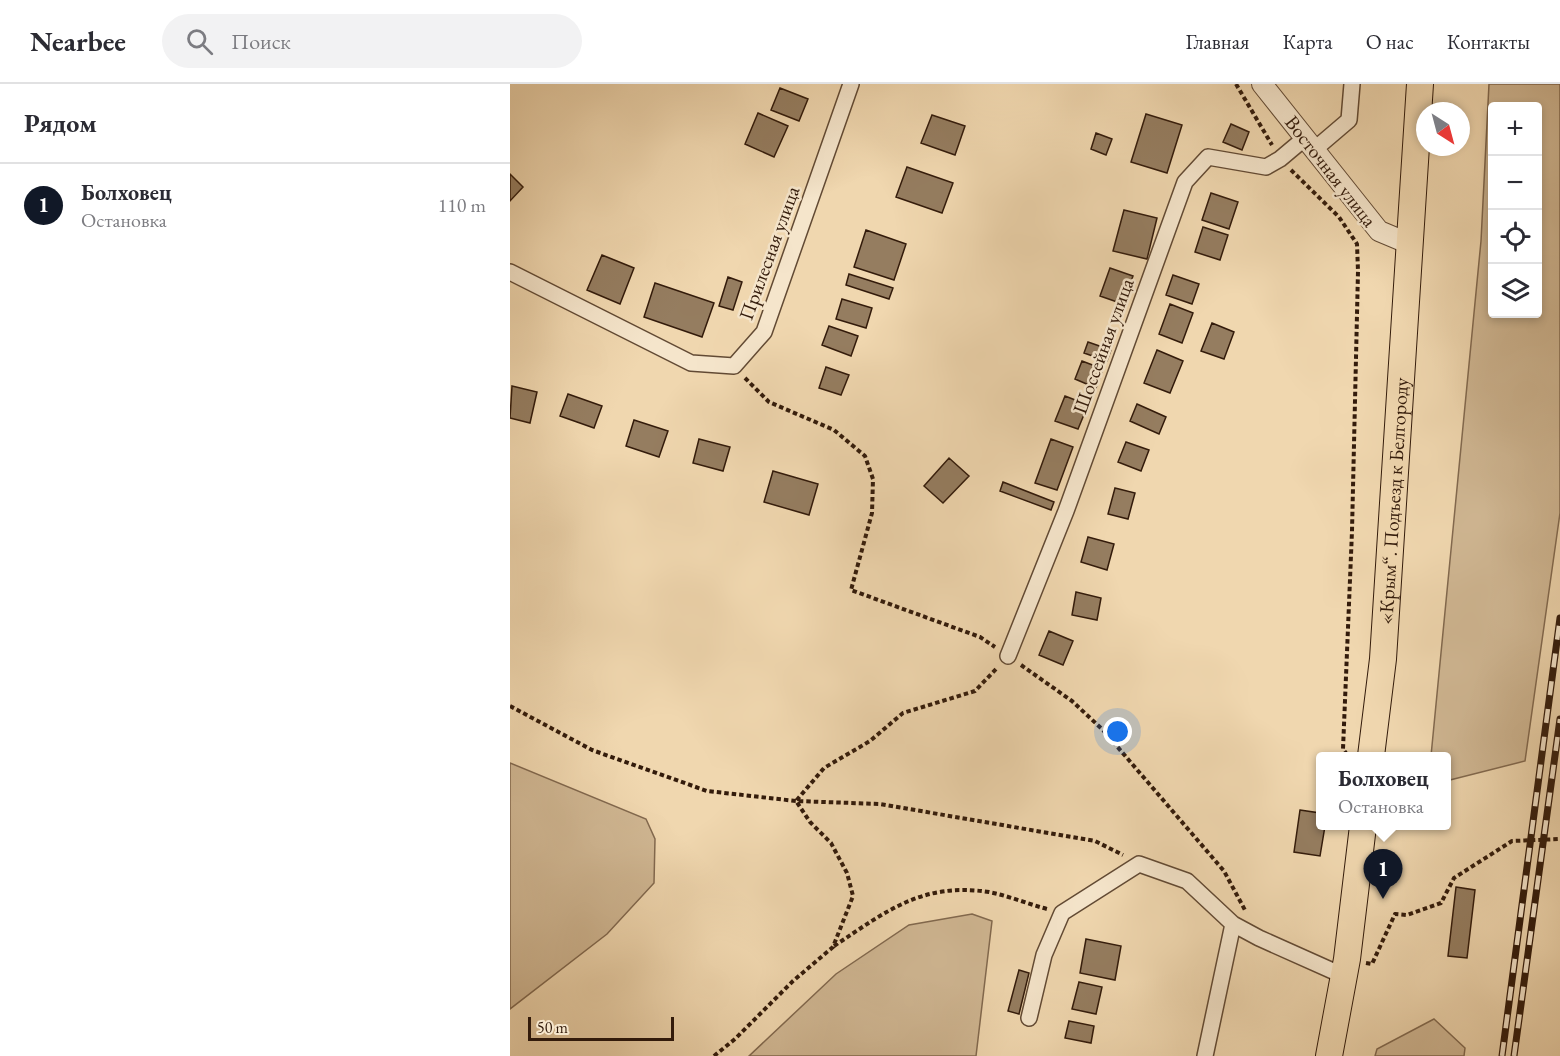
<!DOCTYPE html>
<html lang="ru">
<head>
<meta charset="utf-8">
<style>
  body { margin:0; font-family:"EB Garamond",serif; background:#f2f2f3; color:#2b2b33 }
  .controls { position:absolute; right:18px; top:18px; display:grid; overflow:hidden; border-radius:6px; box-shadow:0 3px 9px #0003 }
  .controls button { width:54px; height:54px; display:grid; place-items:center; padding:0; border:0; border-bottom:2px solid #e1e1e2; background:#fff; color:#2b2b33; font:30px sans-serif }
  .compass { position:absolute; left:906px; top:18px; width:54px; height:54px; border-radius:50%; background:#fff; box-shadow:0 3px 9px #0003; rotate:144deg }
  .scale { position:absolute; left:18px; bottom:15px; width:146px; box-sizing:border-box; padding-left:6px; border:3px solid #331b0b; border-top:0; font-size:16px; line-height:21px; white-space:nowrap; color:#331b0b; -webkit-text-stroke:4px #f5e5cb; paint-order:stroke }
  .you { position:absolute; left:608px; top:648px; width:21px; height:21px; margin:-15px; border:4px solid #fff; border-radius:50%; background:#1a73e8; box-shadow:0 0 0 9px #1a73e833 }
  .badge { display:grid; place-items:center; width:39px; height:39px; border-radius:50%; background:#111827; color:#fff; font-size:20px; font-weight:700 }
  .pin { position:absolute; translate:-50% -50px; filter:drop-shadow(0 2px 3px #0008) }
  .pin::after { content:''; position:absolute; top:32px; width:21px; height:18px; background:inherit; clip-path:polygon(0 0,100% 0,50% 100%) }
  .popup { position:absolute; left:806px; top:668px; width:135px; height:78px; box-sizing:border-box; display:grid; place-content:center; border-radius:6px; background:#fff; filter:drop-shadow(0 2px 4px #0005); font-size:20px; white-space:nowrap; color:#7c7c81 }
  .popup b { font-size:22px; color:#2b2b33 }
  .popup::after { content:''; position:absolute; left:50%; top:100%; margin-left:-12px; border:12px solid transparent; border-top-color:#fff }
  .list { margin:0; padding:0; list-style:none }
  h2 { display:flex; justify-content:space-between; align-items:center; height:78px; margin:0; padding:0 24px; font-size:26px }
  h2 small { font-size:20px; font-weight:400; color:#7c7c81 }
  .list li { display:grid; grid-template-columns:39px 1fr auto; gap:18px; align-items:center; box-sizing:border-box; height:84px; padding:0 24px; border-top:2px solid #e1e1e2 }
  .list b { display:block; font-size:22px; white-space:nowrap }
  .list p { margin:0; font-size:20px; white-space:nowrap; color:#7c7c81 }
  .list em { font-size:20px; font-style:normal; color:#7c7c81 }
  .icon { flex:none; width:33px; height:33px; fill:none; stroke:currentColor; stroke-width:2; stroke-linecap:round; stroke-linejoin:round }
  .map { position:relative; flex:none; width:1050px; height:972px; overflow:hidden }
  header { display:flex; align-items:center; gap:36px; box-sizing:border-box; height:84px; padding:0 30px; background:#fff; border-bottom:2px solid #e1e1e2 }
  header strong { font-size:28px }
  nav { display:flex; gap:33px; margin-inline-start:auto; font-size:21px }
  .search { width:420px; height:54px; background:#f2f2f3; display:flex; align-items:center; gap:15px; box-sizing:border-box; padding:0 21px; border-radius:33px; color:#7c7c81; font-size:22px }
  main { display:flex }
  aside { flex:1; background:#fff }
  .map>svg:first-child { display:block }
  .green { fill:#d0b793; stroke:#82694f; stroke-width:1.5; fill-rule:evenodd }
  .building { fill:#957d60; stroke:#331b0b; stroke-width:1.5 }
  .lines { fill:none; stroke-linecap:round; stroke-linejoin:round }
  .minor-casing { stroke:#624a34; stroke-width:18 }
  .tertiary-casing { stroke:#624a34; stroke-width:22 }
  .primary-casing { stroke:#331b0b; stroke-width:28 }
  .path { stroke:#331b0b; stroke-width:4; stroke-dasharray:4.5 3; stroke-linecap:butt }
  .minor { stroke:#f5e5cb; stroke-width:15 }
  .tertiary { stroke:#f5e5cb; stroke-width:20 }
  .primary { stroke:#f0d7af; stroke-width:26 }
  .rail-casing { stroke:#331b0b; stroke-width:7 }
  .rail { stroke:#f5e5cb; stroke-width:4.5; stroke-dasharray:14; stroke-linecap:butt }
  .labels { text-anchor:middle; dominant-baseline:central; stroke-width:5; stroke-linejoin:round; paint-order:stroke }
  .street-label { font-size:20px; fill:#331b0b; stroke:#f5e5cb }
</style>
</head>
<body>
<header>
<strong>Nearbee</strong>
<div class="search"><svg class="icon" aria-label="search" viewBox="0 0 24 24"><circle cx="10" cy="10" r="6"/><path d="M15 15l6 6"/></svg>Поиск</div>
<nav><a>Главная</a><a>Карта</a><a>О нас</a><a>Контакты</a></nav>
</header>
<main>
<aside>
<h2>Рядом<small></small></h2>
<ul class="list">
<li><span class="badge">1</span><div><b>Болховец</b><p>Остановка</p></div><em>110 m</em></li>
</ul>
</aside>
<div class="map">
<svg width="1050" height="972" viewBox="0 0 1050 972">
  <rect width="100%" height="100%" fill="#f0d7af"/>
  <filter id="stains"><feTurbulence type="fractalNoise" baseFrequency=".00333" numOctaves="4"/><feColorMatrix values="0 0 0 0 .2 0 0 0 0 .09 0 0 0 0 .02 0 0 0 .5 -.17"/></filter>
  <radialGradient id="worn" r=".72"><stop offset=".6" stop-color="#630" stop-opacity="0"/><stop offset="1" stop-color="#630" stop-opacity=".3"/></radialGradient>
  <path class="green" d="M979,0H1050V429L1015,677L936,697V672H921L971,157ZM1028,22V230H982V22Z
    M0,679L136,735L145,755L144,799L97,850L0,925Z
    M462,830L482,837L466,972H239L326,890L399,841Z
    M924,935L955,964L954,972H865L867,965Z"/>
  <path class="building" d="M270,4L298,15L289,37L261,26Z
    M248,29L278,42L264,73L235,60Z
    M636,30L672,41L657,89L621,78Z
    M422,31L455,42L445,71L411,59Z
    M721,40L739,48L732,66L713,58Z
    M586,49L602,55L596,71L581,65Z
    M397,83L443,99L432,129L386,113Z
    M0,90L13,103L0,117Z
    M701,109L728,118L719,145L692,136Z
    M614,126L647,134L637,175L603,167Z
    M693,143L718,151L710,176L685,168Z
    M356,146L396,160L384,196L344,183Z
    M92,171L124,184L110,220L77,206Z
    M600,184L623,192L613,220L590,212Z
    M339,190L383,204L379,215L336,201Z
    M663,191L689,200L682,220L656,211Z
    M218,193L232,198L223,226L209,222Z
    M145,199L204,219L192,253L134,233Z
    M332,215L362,224L356,244L326,235Z
    M660,220L683,229L672,259L649,250Z
    M702,239L724,248L714,275L691,267Z
    M319,242L348,252L341,272L312,261Z
    M578,258L601,266L597,277L574,269Z
    M647,266L673,277L660,309L634,299Z
    M572,277L593,285L586,304L565,295Z
    M316,283L339,291L331,311L309,304Z
    M2,302L27,308L20,339L0,334Z
    M58,310L92,322L84,344L50,332Z
    M555,312L578,321L568,345L545,337Z
    M627,320L656,333L649,350L620,337Z
    M124,336L158,347L149,373L116,362Z
    M189,355L220,363L213,387L183,379Z
    M541,355L563,363L547,406L525,399Z
    M616,358L639,366L631,387L608,378Z
    M439,374L459,392L433,419L414,402Z
    M263,387L308,400L299,431L254,418Z
    M493,398L544,418L541,426L490,407Z
    M605,404L625,409L618,435L598,430Z
    M578,453L604,460L597,486L571,478Z
    M566,508L591,514L587,536L562,531Z
    M539,547L563,557L553,581L529,571Z
    M790,726L810,729V742H815L810,772L784,768Z
    M946,803L965,806L957,874L938,872Z
    M576,855L611,862L605,896L570,889Z
    M509,886L519,889L509,930L498,927Z
    M569,898L592,903L586,930L562,925Z
    M559,937L584,942L581,959L555,954Z"/>
  <g class="lines">
    <g class="minor-casing">
      <path id="minor" d="M805,65L839,36L842,0
        M0,188L181,279L224,282L254,248L341,0
        M498,572L556,427L675,98L698,73L756,83L770,75L795,54
        M519,934L534,871L552,829L629,780L677,797L723,840L749,854L834,892
        M695,972L723,840"/>
    </g>
    <g class="tertiary-casing">
      <path id="tertiary" d="M752,0L869,147L900,160"/>
    </g>
    <g class="primary-casing">
      <g id="primary">
        <path id="s1" d="M861,672L873,575L910,0"/>
        <path d="M819,972L837,875L853,742"/>
      </g>
    </g>
    <path class="path" d="M726,0L762,61
      M781,86L829,133L847,160L848,187L842,447L833,665L838,672
      M235,294L259,318L324,346L355,372L363,395L362,429L341,506L470,553L485,563
      M511,581L562,617L593,646L714,787L736,828
      M0,622L82,666L197,707L286,717L370,720L585,757L613,771
      M324,862C377,827 412,798 479,808C499,812 518,820 537,825
      M856,879L862,880L885,830L897,831L931,819L944,794L1002,757L1050,755
      M204,972L225,955L283,897L323,863L343,812L337,789L321,759L300,738L286,717L314,684L360,657L393,629L465,607L487,584"/>
    <use href="#minor" class="minor"/>
    <use href="#tertiary" class="tertiary"/>
    <use href="#primary" class="primary"/>
    <g class="rail-casing">
      <path id="rail" d="M992,972L1050,534
        M1004,972L1050,635"/>
    </g>
    <use href="#rail" class="rail"/>
  </g>
  <g class="labels">
    <g class="street-label">
      <text transform="translate(821 87) rotate(52)">Восточная улица</text>
      <text transform="translate(259 169) rotate(-70)">Прилесная улица</text>
      <text transform="translate(593 262) rotate(-70)">Шоссейная улица</text>
      <text stroke="none"><textPath href="#s1" startOffset="256">«Крым“. Подъезд к Белгороду</textPath></text>
    </g>
  </g>
  <rect width="100%" height="100%" filter="url(#stains)"/>
  <rect width="100%" height="100%" fill="url(#worn)"/>
</svg>
<div class="controls">
<button>+</button>
<button>−</button>
<button><svg class="icon" aria-label="locate" viewBox="0 0 24 24"><circle cx="12" cy="12" r="6"/><path d="M12 2v4M12 18v4M2 12h4M18 12h4"/></svg></button>
<button><svg class="icon" aria-label="layers" viewBox="0 0 24 24"><path d="M12 4l9 5-9 5-9-5zM3 14l9 5 9-5"/></svg></button>
</div>
<svg class="compass" viewBox="-18 -18 36 36"><path d="M0-13l5 13h-10z" fill="#e53935"/><path d="M0 13l5-13h-10z" fill="#7c7c81"/></svg>
<div class="scale">50 m</div>
<div class="you"></div>
<div class="pin badge" style="left:873px;top:815px">1</div>
<div class="popup"><b>Болховец</b>Остановка</div>
</div>
</main>
</body>
</html>
